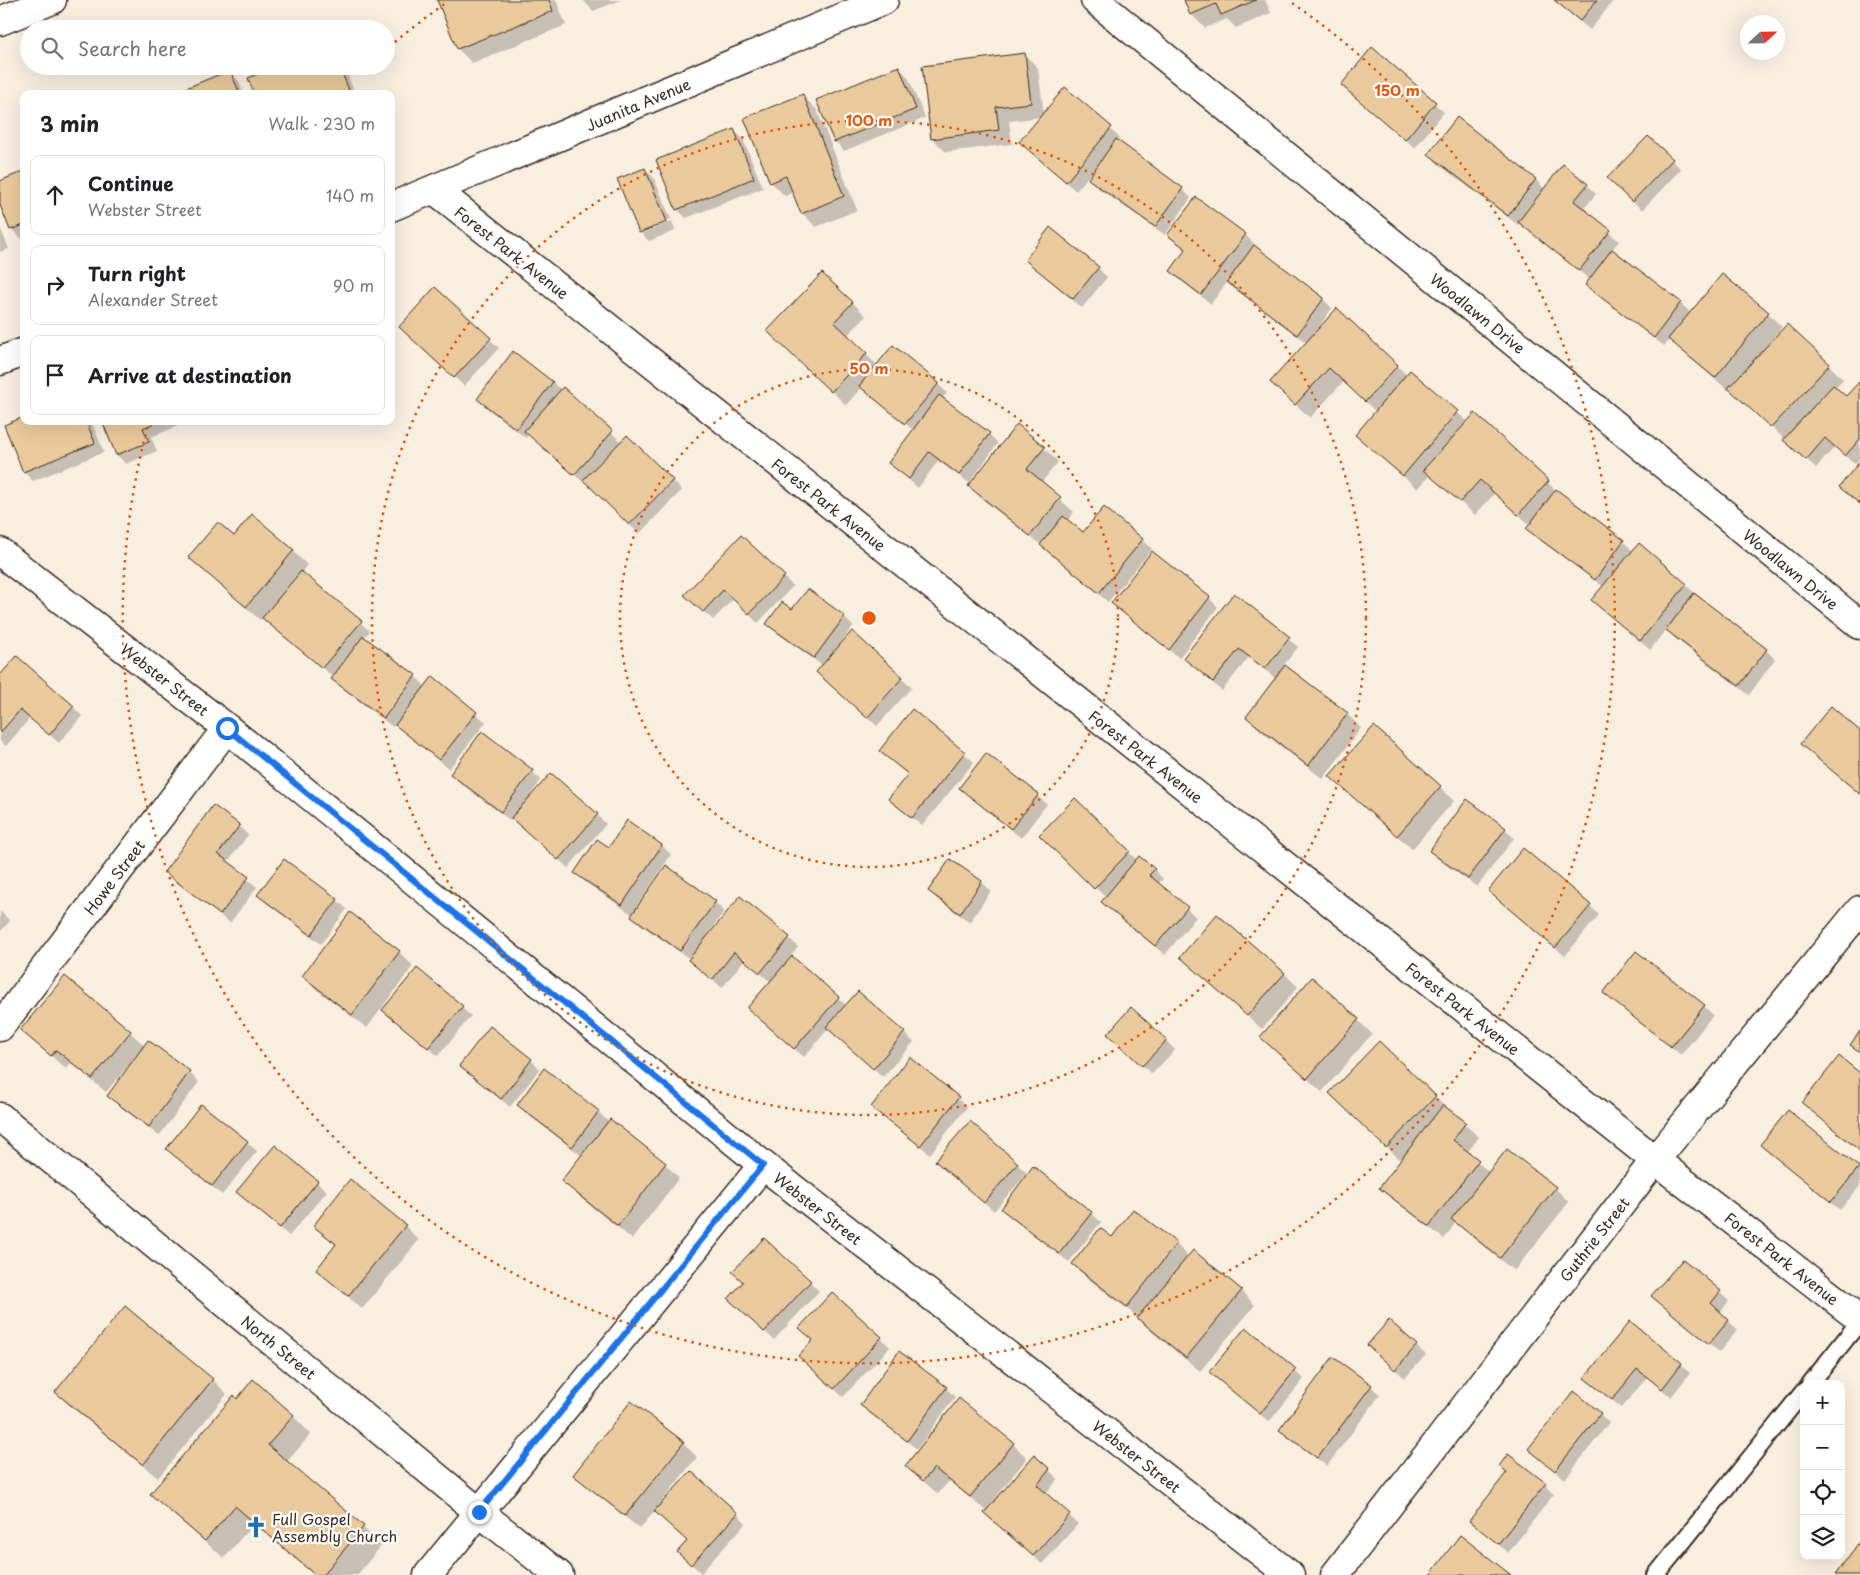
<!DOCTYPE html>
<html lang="en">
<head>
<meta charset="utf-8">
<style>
  body { margin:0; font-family:"Playpen Sans",sans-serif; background:#f6f6f6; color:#202124 }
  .controls { position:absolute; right:15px; bottom:15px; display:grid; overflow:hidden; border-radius:10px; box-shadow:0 5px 20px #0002 }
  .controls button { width:45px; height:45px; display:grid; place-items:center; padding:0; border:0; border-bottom:1px solid #e0e0e0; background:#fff; color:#202124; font:25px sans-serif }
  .compass { position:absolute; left:1740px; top:15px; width:45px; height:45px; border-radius:50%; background:#fff; box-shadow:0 5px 20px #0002; rotate:68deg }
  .stop { position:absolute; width:15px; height:15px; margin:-11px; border:4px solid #1a73e8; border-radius:50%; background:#fff }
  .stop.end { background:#1a73e8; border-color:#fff; box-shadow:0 1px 5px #0008 }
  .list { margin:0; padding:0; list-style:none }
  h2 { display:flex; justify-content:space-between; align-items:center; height:65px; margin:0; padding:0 20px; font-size:21px }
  h2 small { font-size:16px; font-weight:400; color:#757577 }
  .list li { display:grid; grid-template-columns:32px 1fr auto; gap:15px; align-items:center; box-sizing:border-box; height:80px; margin:0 10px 10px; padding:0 10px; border:1px solid #e0e0e0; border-radius:10px }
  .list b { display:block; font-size:19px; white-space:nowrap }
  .list p { margin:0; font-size:16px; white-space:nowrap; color:#757577 }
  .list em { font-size:16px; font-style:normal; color:#757577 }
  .icon { flex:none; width:28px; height:28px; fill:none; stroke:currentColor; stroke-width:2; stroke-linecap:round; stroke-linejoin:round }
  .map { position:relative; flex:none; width:1860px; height:1575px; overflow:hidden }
  .search { position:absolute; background:#fff; box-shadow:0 5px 20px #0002; left:20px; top:20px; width:375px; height:55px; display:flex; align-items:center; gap:12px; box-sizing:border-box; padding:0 18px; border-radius:28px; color:#757577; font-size:19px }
  .panel { position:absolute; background:#fff; box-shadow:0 5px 20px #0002; left:20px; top:90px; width:375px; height:335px; border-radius:10px }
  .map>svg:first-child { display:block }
  .shadow { fill:#0003 }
  .building { fill:#eaca9c; stroke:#3b2a1e }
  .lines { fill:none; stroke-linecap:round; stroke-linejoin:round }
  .lane-casing { stroke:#3b2a1e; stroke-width:20 }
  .street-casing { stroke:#3b2a1e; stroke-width:31 }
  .secondary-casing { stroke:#3b2a1e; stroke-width:31 }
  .lane { stroke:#fff; stroke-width:16 }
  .street { stroke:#fff; stroke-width:28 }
  .secondary { stroke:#fff; stroke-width:28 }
  .route { stroke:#1a73e8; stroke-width:6 }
  .ring { fill:none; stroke:#e8590c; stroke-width:2.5; stroke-dasharray:2.5 5 }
  .labels { text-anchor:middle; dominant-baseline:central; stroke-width:4.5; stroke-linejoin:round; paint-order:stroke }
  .street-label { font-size:15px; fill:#3b2a1e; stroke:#fff }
  .poi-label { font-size:15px; fill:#3b2a1e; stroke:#fff; text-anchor:start }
  .centre { fill:#e8590c; stroke:#fff; stroke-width:2.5 }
  .ring-label { font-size:15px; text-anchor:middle; font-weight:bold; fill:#e8590c; stroke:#fff; stroke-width:4.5; stroke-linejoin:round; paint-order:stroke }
</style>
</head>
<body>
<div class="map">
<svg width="1860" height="1575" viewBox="0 0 1860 1575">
  <rect width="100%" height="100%" fill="#f9efe1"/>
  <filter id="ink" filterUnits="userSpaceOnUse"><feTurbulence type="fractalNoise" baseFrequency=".02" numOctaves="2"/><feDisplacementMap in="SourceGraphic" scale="10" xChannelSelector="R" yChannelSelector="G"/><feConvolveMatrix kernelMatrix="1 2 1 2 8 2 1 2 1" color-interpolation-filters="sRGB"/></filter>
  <g filter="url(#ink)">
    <path class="shadow" d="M439,0H556L566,25L472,63L458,49Z
      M583,0H621L593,11Z
      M1186,0H1265L1271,13L1236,28L1227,19L1205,28L1191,14Z
      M1555,0H1614L1590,30Z
      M1372,49L1444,112L1415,148L1342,85Z
      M1024,54L1038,68L1044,114L1065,89L1120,138L1117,142L1182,189L1191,198L1165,235L1098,188L1089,179L1093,173L1092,172L1076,191L1030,151L1042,117L1009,121L1012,144L946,152L932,138Z
      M280,66H344L355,94H256Z
      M899,68L908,77L925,118L844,151L835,141Z
      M230,71L239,81L244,94H175Z
      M803,96L817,110L857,210L816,227L802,213L794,192L785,196L771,182Z
      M1457,119L1536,180L1545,189L1587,185L1596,194L1583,210L1619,241L1611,251L1680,303L1691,313H1768L1782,327L1774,337L1829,365L1843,379L1835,388L1847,398L1860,383V458L1855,464L1835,447L1816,468L1730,389L1729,391L1684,353L1670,339L1664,346L1596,294L1586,285L1590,280L1520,222L1518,225L1438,164L1429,154Z
      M734,130L743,139L763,188L686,218L677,209Z
      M1648,137L1681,169L1642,210L1609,178Z
      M645,169L654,178L671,219L643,230V233L672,221L675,231L649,241L640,232Z
      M24,172V237L21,238L11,229L0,201V182Z
      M1196,198L1245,235L1255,244L1253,246L1323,299L1332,308L1316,331L1317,332L1397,366L1407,375L1410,371L1468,422L1475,415L1562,496L1623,541L1633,551L1639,545L1696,594L1766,650L1775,659L1749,695L1676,639L1666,629L1650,650L1593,600L1604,587L1537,538L1528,528L1530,525L1495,493L1475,515L1430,475L1418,489L1356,435L1376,412L1344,381L1310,418L1272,382L1307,343L1238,291L1228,281L1211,304L1180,280L1171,271L1187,250L1169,235Z
      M0,227L9,249L0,252Z
      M1026,260L1098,268L1107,277L1082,308Z
      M436,289L499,348L464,386L410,336Z
      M852,302L866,316L847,336L878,366L938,384L947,393L942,399L989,434L998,443L969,483L938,461L918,488L890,463L914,431L862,387L846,405L783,345Z
      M552,382L622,442L627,436L682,490L639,534L586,481L584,483L529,434L526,438L488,409L478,399Z
      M24,421H91L104,452L33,481L24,472Z
      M104,421H190L151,437L157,451L126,464L117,455Z
      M1044,448L1058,462L1041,483L1074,512L1067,521L1083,534L1104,508L1152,549L1108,602L1045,548L983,500L970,486Z
      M741,536L793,586L758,623L733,599L713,620L695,604Z
      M234,537L293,551L307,565L301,572L370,631L364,638L415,676L426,687L433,678L486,722L449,769L396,724L393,727L342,688L333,679L337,673L336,672L332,676L263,617L260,620L189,557Z
      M1234,595L1298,647L1284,665L1347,714L1361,728L1323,779L1261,731L1247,717L1276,679L1249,657L1222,691L1184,658Z
      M1209,598L1218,607L1179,658L1113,603Z
      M792,611L844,617L853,626L840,644L842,645L852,633L912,687L877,726L827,681L823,666L777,633L768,623Z
      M0,677L73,707L82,716L59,743L30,718L6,746L0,741Z
      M482,733L532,771L541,780L531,794L533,795L597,815L606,824L568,868L513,818L511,821L460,783L451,774Z
      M881,751L964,753L974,762L922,826L890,799L908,775Z
      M987,755L1047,804L1021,838L961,788Z
      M1440,787L1454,801L1412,849L1345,790Z
      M1075,800L1137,860L1154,869L1163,879L1158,884L1196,917L1165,955L1112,911L1106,898L1041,835Z
      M239,826L248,835L227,863L257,887L230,923L175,881L165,872Z
      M1505,829L1514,838L1477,887L1439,860L1430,850Z
      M662,845L671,855L638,904L640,905L715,902L724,911L707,936L709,937L789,938L798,947L791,956L847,1006L858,992L914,1042L883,1077L829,1028L804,1057L758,1017L771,982L744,960L722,988L690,959L641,925L633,915L585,882L576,873L610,848Z
      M285,860L337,900L347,909L321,944L268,904L259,895Z
      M950,861L982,882L991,891L970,922L938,900L929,891Z
      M1499,900L1590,906L1599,915L1565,956Z
      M0,911L10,921L0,932Z
      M350,914L399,952L413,966L367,1028L317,990L303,976Z
      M1181,957L1284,973L1298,987L1262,1029Z
      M417,970L471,1016L438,1056L384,1010Z
      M1614,1002L1704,1006L1713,1015L1681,1055Z
      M1358,1020L1372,1034L1322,1092L1261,1037Z
      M22,1030L130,1032L145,1046L148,1041L189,1072L199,1082L159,1136L118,1105L108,1096L129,1067L128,1066L106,1092L71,1063L66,1069Z
      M1166,1041L1175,1050L1152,1074L1118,1043Z
      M1379,1043L1449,1111L1479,1137L1467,1153L1490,1173L1555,1188L1569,1202L1514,1271L1467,1233L1456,1222L1444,1239L1395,1201L1381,1188L1401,1161L1331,1092Z
      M910,1059L967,1107L930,1154L872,1106Z
      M531,1060L540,1069L510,1107L460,1066Z
      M202,1105L257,1151L222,1195L167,1149Z
      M518,1105L598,1112L609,1122L610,1120L665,1164L679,1178L632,1239L577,1195L563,1181L582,1156L527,1114Z
      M1789,1111L1860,1170V1186L1840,1210L1761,1144Z
      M970,1123L1027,1173L994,1211L946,1170Z
      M275,1147L327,1191L289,1236L247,1201Z
      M1002,1209L1091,1213L1101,1222L1069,1262L1011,1218Z
      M314,1225L405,1226L419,1240L362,1309L317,1270L337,1246Z
      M1176,1244L1189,1257L1241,1291L1255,1305L1200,1371L1152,1332L1139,1318L1087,1278L1073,1264Z
      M1683,1261L1729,1301L1720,1313L1738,1330L1719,1352L1662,1305Z
      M810,1282L819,1291L774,1340L739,1308L744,1283Z
      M125,1308L213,1380L227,1394L158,1478L70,1406L56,1392Z
      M1389,1322L1426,1355L1405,1378L1377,1354Z
      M1630,1323L1690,1373L1671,1397L1647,1377L1622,1408L1595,1387Z
      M1247,1329L1304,1379L1269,1422L1211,1372Z
      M881,1338L890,1347L843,1397L808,1365Z
      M1371,1386L1380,1395L1327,1466L1290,1439L1281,1430Z
      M946,1388L955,1397L917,1449L871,1414L861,1405Z
      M238,1400L293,1416L311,1434L287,1462L363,1527L381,1546L357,1575H314L254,1523L224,1558L170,1512L152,1494Z
      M1600,1414L1609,1423L1565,1479L1529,1449Z
      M683,1443L697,1457L661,1502L737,1514L746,1523L701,1573L688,1561L689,1541L655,1510L640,1529L589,1488L575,1474Z
      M1013,1444L1027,1458L989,1506L990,1507L1049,1470L1058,1479L1046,1494L1078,1524L1042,1564L994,1522L986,1511L949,1481L938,1494L906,1466Z
      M1545,1484L1554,1494L1508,1553L1471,1521Z"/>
    <path class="building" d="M437,0H549L553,11L457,49Z
      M1184,0H1256L1221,15L1216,4L1190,15Z
      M1554,0H1597L1580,21Z
      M1372,47L1436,102L1405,140L1341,85Z
      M1025,53L1031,103L996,107L999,130L931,139L922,66Z
      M277,66H339L349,90L340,94H254L248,78Z
      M899,66L916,109L834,142L816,100Z
      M230,70L240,94H174V93Z
      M1065,87L1112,127L1066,182L1019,142Z
      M803,94L844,196L801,214L786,176L770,183L744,118Z
      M1457,117L1536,179L1508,216L1428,154Z
      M734,129L754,178L676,210L656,160Z
      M1648,136L1673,159L1632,202L1607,178Z
      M1116,139L1183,188L1155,227L1088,179Z
      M1563,164L1588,184L1574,201L1611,230L1579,271L1518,222Z
      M645,168L667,222L639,233L617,179Z
      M24,171V225L10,230L0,205V181Z
      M1196,197L1246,234L1201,295L1170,271L1186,249L1167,235Z
      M1050,227L1099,267L1073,299L1025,260Z
      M1254,245L1324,298L1297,335L1227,282Z
      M1612,249L1681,302L1654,338L1585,285Z
      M822,273L853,302L834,322L867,353L831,392L767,331Z
      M1722,274L1769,312L1715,378L1668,339Z
      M435,287L491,338L454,378L399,327Z
      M1337,308L1398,365L1365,402L1329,368L1295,405L1270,382Z
      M1787,324L1830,364L1771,428L1728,388Z
      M893,345L939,383L905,424L859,386Z
      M513,351L553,382L516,429L477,399Z
      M1410,370L1458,411L1403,476L1355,435Z
      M1860,381V439L1845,456L1825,438L1806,460L1783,440L1833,385L1846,396Z
      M563,387L613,431L574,475L524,431Z
      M939,395L990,433L959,475L929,452L909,479L888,463Z
      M1475,413L1549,481L1518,515L1480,480L1460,502L1423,470Z
      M24,417V421H86L95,443L23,472L4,425Z
      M102,421H159L143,428L149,442L116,455Z
      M1017,424L1045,447L1027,469L1061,497L1030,536L968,486Z
      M627,435L673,480L629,525L583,480Z
      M1860,461V504L1839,487Z
      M1556,489L1624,540L1595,580L1526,529Z
      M1104,507L1143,539L1099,593L1040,545L1063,516L1083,532Z
      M252,514L294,550L246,607L188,557L218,522L234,536Z
      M741,535L785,576L749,614L723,590L703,612L684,595Z
      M1639,543L1687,584L1640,641L1591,600Z
      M1152,551L1210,597L1169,650L1111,603Z
      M301,571L362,621L322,668L262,618Z
      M808,589L845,616L814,658L766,624L782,602L792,609Z
      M1234,593L1290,637L1265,669L1239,649L1213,682L1183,658Z
      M1694,593L1767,649L1739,686L1666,630Z
      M852,631L903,677L867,718L816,672Z
      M363,636L416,675L384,718L331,679Z
      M17,656L74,706L49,735L20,710L0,733V675Z
      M1285,665L1348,713L1308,766L1246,717Z
      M433,676L477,712L439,760L395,725Z
      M1831,706L1860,731V794L1800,744Z
      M912,709L965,752L912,818L888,799L908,774L879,751Z
      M1374,726L1441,786L1397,836L1329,776Z
      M482,731L533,770L501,812L450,774Z
      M986,753L1039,794L1011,829L959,788Z
      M551,773L598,814L558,860L511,818Z
      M1075,798L1130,851L1094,889L1039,835Z
      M1467,799L1506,828L1468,879L1429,851Z
      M213,805L240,825L218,854L249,877L220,915L164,872Z
      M627,820L662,845L622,905L574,873L597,839L609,847Z
      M1523,848L1591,905L1555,948L1488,891Z
      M1139,856L1155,869L1149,875L1188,907L1155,946L1101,902Z
      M284,859L338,899L311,935L257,895Z
      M950,859L982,881L960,914L928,891Z
      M666,865L716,901L680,951L631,916Z
      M740,896L790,937L760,973L734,952L712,980L688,960Z
      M350,912L400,951L352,1015L302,976Z
      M1217,914L1285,973L1247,1016L1180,957Z
      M1636,951L1705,1005L1671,1047L1603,993Z
      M792,956L839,997L794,1049L747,1008Z
      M417,968L463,1006L428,1048L382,1010Z
      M65,976L131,1031L92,1079L56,1050L51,1056L20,1030Z
      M1312,977L1359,1019L1307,1079L1260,1037Z
      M858,991L905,1032L873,1069L826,1027Z
      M1131,1007L1167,1040L1142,1066L1107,1034Z
      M490,1026L532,1059L501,1099L459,1066Z
      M1860,1031V1052L1850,1045Z
      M148,1040L190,1071L149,1127L107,1096Z
      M1379,1041L1436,1096L1386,1148L1329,1093Z
      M1839,1056L1860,1073V1151L1802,1103Z
      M910,1057L959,1097L920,1146L871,1107Z
      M544,1068L599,1111L572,1147L517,1105Z
      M201,1104L248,1141L212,1186L166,1149Z
      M1443,1105L1466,1122L1453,1140L1479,1160L1429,1226L1379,1188Z
      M1788,1110L1859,1167L1831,1202L1760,1145Z
      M610,1119L666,1163L618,1226L561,1181Z
      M970,1121L1018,1163L984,1203L935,1161Z
      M275,1145L318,1181L280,1228L236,1192Z
      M1507,1149L1556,1187L1500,1258L1451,1219Z
      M1033,1166L1092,1212L1059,1254L1001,1209Z
      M350,1179L406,1225L348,1296L316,1270L336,1244L313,1226Z
      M1133,1209L1177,1243L1127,1307L1072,1264L1100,1228L1112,1237Z
      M764,1238L811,1281L764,1332L728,1299L743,1282L732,1272Z
      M1193,1250L1242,1290L1186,1358L1137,1318Z
      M1683,1259L1721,1291L1711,1303L1729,1320L1709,1344L1651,1296Z
      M832,1292L882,1337L834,1389L798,1356L813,1340L799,1328Z
      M125,1306L213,1379L143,1465L55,1392Z
      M1389,1320L1417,1345L1395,1370L1367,1345Z
      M1630,1321L1682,1363L1662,1389L1637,1369L1612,1400L1584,1378Z
      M1246,1327L1296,1369L1260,1414L1209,1372Z
      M899,1351L947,1387L907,1441L860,1405Z
      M1333,1357L1372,1385L1317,1458L1279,1430Z
      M253,1379L294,1415L268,1445L364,1526L323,1575H315L235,1506L205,1541L150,1494L234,1395L237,1399Z
      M1574,1391L1601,1413L1555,1471L1528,1449Z
      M959,1398L1014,1443L970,1497L934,1468L923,1481L905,1466Z
      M631,1401L684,1442L625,1516L573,1475Z
      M1508,1454L1546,1483L1498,1544L1469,1521L1507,1472L1499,1466Z
      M1034,1455L1050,1469L1037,1485L1070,1514L1033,1556L984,1513Z
      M691,1471L738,1513L691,1565L677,1552L687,1541L654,1511Z
      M1460,1535L1511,1575H1430Z
      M1860,1541V1575H1835Z"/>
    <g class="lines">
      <g class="lane-casing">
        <path id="lane" d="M1810,1384L1860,1321
          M1656,1575L1804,1391"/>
      </g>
      <g class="street-casing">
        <path id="street" d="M1095,0L1860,625
          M435,190L1655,1160L1860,1319
          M391,207L884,0
          M0,361L24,352
          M0,552L227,728L763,1165L1290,1575
          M0,1027L227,728
          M0,1117L479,1512L559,1575
          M428,1575L763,1165
          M1335,1575L1655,1160L1860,910"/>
      </g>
      <g class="secondary-casing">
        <path id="secondary" d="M0,21L52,0"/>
      </g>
      <use href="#lane" class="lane"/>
      <use href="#street" class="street"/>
      <use href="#secondary" class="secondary"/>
    </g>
  </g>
  <g class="lines" filter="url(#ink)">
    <path class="route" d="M227,728L763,1165L479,1512"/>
  </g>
  <g class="ring">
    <circle cx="869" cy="618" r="249"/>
    <circle cx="869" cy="618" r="497"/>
    <path d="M389 47A746 746 0 0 1 446 3M1292 3A746 746 0 1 1 148 425"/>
  </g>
  <defs>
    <g id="church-bare" transform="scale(1.725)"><path d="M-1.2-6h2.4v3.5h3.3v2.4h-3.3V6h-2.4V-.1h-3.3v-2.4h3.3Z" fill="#1f6fb2" stroke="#fff" stroke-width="2.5" paint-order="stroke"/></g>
  </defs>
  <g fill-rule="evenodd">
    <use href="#church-bare" x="256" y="1527"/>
  </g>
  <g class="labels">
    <g class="street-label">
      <text transform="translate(638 104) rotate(-23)">Juanita Avenue</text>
      <text transform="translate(512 252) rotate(38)">Forest Park Avenue</text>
      <text transform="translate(1478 313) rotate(39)">Woodlawn Drive</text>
      <text transform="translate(829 504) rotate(38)">Forest Park Avenue</text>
      <text transform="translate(1791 569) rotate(39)">Woodlawn Drive</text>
      <text transform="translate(165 679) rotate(38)">Webster Street</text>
      <text transform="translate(1146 756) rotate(38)">Forest Park Avenue</text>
      <text transform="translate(114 877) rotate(-53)">Howe Street</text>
      <text transform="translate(1463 1008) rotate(38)">Forest Park Avenue</text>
      <text transform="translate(818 1208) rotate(38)">Webster Street</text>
      <text transform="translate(1594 1239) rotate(-52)">Guthrie Street</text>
      <text transform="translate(1782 1258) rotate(38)">Forest Park Avenue</text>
      <text transform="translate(279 1347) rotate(39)">North Street</text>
      <text transform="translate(1137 1456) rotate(38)">Webster Street</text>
    </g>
    <g class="poi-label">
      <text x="272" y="1518">Full Gospel<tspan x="272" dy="17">Assembly Church</tspan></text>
    </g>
  </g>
  <circle cx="869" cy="618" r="8" class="centre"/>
  <g class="ring-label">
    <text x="1397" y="96">150 m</text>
    <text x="869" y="126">100 m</text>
    <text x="869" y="374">50 m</text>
  </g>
</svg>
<div class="controls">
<button>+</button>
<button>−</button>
<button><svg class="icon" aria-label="locate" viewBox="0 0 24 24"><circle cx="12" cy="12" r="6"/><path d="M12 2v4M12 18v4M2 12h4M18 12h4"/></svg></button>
<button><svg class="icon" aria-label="layers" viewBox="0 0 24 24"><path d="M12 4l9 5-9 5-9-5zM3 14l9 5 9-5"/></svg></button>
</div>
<svg class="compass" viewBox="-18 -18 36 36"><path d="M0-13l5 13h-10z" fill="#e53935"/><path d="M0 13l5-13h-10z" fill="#757577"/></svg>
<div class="stop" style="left:227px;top:728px"></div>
<div class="stop end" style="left:479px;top:1512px"></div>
<div class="search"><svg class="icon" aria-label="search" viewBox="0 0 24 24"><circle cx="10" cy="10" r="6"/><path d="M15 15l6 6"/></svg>Search here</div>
<section class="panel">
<h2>3 min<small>Walk · 230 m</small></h2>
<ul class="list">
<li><svg class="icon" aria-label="ahead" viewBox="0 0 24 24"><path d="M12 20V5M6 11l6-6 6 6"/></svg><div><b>Continue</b><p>Webster Street</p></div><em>140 m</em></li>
<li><svg class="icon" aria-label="right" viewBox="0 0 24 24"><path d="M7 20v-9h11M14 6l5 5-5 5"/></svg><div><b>Turn right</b><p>Alexander Street</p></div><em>90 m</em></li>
<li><svg class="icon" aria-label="arrive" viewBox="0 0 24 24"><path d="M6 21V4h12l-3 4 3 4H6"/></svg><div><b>Arrive at destination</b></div></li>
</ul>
</section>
</div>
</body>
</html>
